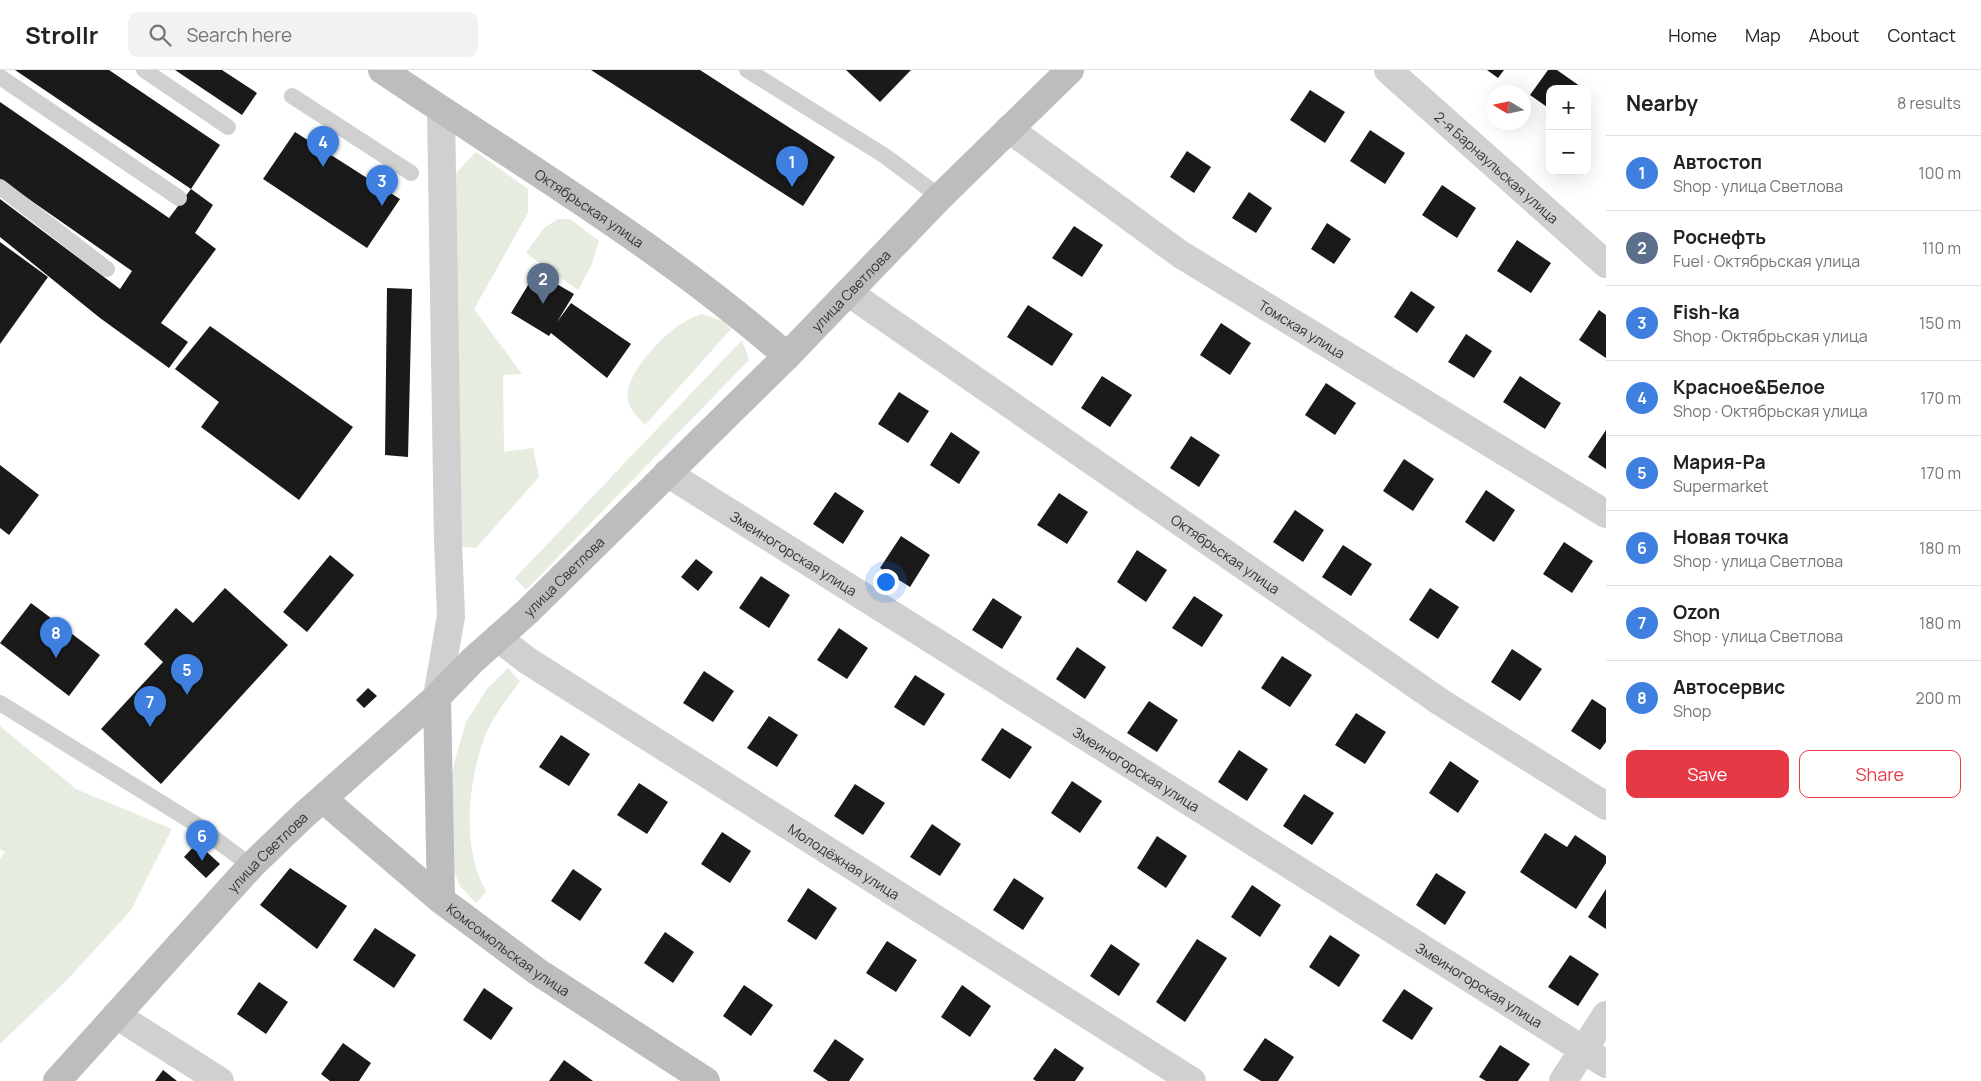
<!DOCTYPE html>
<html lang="en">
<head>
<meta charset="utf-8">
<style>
  body { margin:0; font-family:Manrope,sans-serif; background:#f2f2f2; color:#222 }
  .controls { position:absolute; right:15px; top:15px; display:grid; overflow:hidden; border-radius:10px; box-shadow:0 5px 20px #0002 }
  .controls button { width:45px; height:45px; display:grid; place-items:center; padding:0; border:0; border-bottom:1px solid #e0e0e0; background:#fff; color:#222; font:25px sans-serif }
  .compass { position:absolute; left:1486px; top:15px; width:45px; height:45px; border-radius:50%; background:#fff; box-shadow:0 5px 20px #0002; rotate:280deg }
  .you { position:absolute; left:885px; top:511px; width:18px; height:18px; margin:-12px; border:4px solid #fff; border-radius:50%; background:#1a73e8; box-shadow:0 0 0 8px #1a73e833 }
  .badge { display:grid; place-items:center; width:32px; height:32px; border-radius:50%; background:#e63946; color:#fff; font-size:16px; font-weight:700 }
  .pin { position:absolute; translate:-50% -41px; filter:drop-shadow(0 1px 2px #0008) }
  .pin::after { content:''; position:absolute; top:26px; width:18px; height:15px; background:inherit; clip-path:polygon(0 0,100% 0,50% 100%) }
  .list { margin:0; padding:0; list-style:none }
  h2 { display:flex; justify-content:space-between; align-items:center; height:65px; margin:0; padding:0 20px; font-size:21px }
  h2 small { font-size:16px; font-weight:400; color:#767676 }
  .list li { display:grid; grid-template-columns:32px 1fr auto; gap:15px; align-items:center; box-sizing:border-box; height:75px; padding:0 20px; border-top:1px solid #e0e0e0 }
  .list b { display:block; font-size:19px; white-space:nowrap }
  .list p { margin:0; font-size:16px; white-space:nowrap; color:#767676 }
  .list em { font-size:16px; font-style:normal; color:#767676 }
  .actions { display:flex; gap:10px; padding:15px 20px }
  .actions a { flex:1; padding:11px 0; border:1px solid #e63946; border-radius:10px; text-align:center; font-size:18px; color:#e63946 }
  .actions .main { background:#e63946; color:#fff }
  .icon { flex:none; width:28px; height:28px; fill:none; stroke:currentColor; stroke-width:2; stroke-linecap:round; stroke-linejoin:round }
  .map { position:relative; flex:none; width:1606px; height:1011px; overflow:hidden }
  header { display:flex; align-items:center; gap:30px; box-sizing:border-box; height:70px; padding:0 25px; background:#fff; border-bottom:1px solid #e0e0e0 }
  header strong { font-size:24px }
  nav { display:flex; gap:28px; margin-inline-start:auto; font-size:18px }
  .search { width:350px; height:45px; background:#f2f2f2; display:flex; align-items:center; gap:12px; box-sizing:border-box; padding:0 18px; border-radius:10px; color:#767676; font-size:19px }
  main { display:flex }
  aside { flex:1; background:#fff }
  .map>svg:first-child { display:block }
  .green { fill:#e6ecdf }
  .building { fill:#1a1a1a }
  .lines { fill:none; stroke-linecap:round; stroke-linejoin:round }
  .service { stroke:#d0d0d0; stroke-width:16 }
  .minor { stroke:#d0d0d0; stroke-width:28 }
  .secondary { stroke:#bdbdbd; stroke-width:28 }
  .labels { text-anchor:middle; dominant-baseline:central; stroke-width:5; stroke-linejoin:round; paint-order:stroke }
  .street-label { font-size:14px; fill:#333; stroke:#fff }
</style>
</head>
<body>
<header>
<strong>Strollr</strong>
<div class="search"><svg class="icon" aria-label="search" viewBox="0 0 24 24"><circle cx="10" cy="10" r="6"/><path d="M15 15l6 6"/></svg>Search here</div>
<nav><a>Home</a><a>Map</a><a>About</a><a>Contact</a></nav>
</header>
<main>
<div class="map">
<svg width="1606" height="1011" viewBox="0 0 1606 1011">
  <rect width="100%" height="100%" fill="#fff"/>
  <path class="green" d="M476,82L528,119V143L474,239L522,304L503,305L504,382L533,378L539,407L476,478L457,476L456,103Z
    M558,149H570L599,171L591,196L578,220L526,183L544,158Z
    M701,244L723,251L731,259L645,355C638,347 630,341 628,330C623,306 663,264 683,253C688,249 695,247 701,244Z
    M742,270L749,290L526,520L515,508Z
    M508,598L520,611C508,628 493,646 485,666C468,711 461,778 486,821L476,833L460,816L450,791L448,726L455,690L466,652L487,619Z
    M0,656L76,719L172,759L131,840L68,909L0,974V789L5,782L0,779Z"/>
  <path class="building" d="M15,0H109L220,75L191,119Z
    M175,0H222L257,23L242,45Z
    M591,0H700L835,87L803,136Z
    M846,0H911L880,32Z
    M1487,0H1504L1498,8Z
    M1548,0H1557L1584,19H1550V39L1530,25Z
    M1310,20L1345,42L1325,73L1290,50Z
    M0,32L169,148L191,119L213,135L195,163L216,179L161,253L188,272L169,298L100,248L0,167V129L120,219L132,201L0,109Z
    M1370,60L1405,83L1385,114L1350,91Z
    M295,62L400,129L367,178L263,109Z
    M1187,81L1211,97L1194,123L1170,107Z
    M1442,115L1476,138L1457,168L1422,145Z
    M1249,122L1272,138L1256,163L1232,148Z
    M1327,153L1351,169L1334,194L1311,179Z
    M1074,156L1103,175L1082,207L1052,188Z
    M1517,170L1551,193L1531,223L1497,201Z
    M0,172L48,207L0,274Z
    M536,202L574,224L557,252L571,233L631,274L607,308L551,263L549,266L511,243Z
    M387,218L412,219L408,387L385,385Z
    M1411,221L1435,237L1417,263L1394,247Z
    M1028,235L1073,264L1052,296L1007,267Z
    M1599,240L1606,245V288L1579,270Z
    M1221,253L1251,273L1230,305L1200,285Z
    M210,256L353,357L299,430L201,357L219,332L175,299Z
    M1466,264L1492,281L1474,308L1448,292Z
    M1102,306L1132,325L1110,357L1081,338Z
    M1520,306L1561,333L1545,359L1503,332Z
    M1326,313L1356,333L1335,365L1305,345Z
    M899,322L929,341L908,373L878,354Z
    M1606,360V399L1588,387Z
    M951,362L980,382L959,414L930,395Z
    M1191,366L1220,385L1199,417L1170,398Z
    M1404,389L1434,409L1413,441L1383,421Z
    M0,395L39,425L9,465L0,458Z
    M1486,420L1515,440L1494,472L1465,452Z
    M835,422L864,441L843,474L813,454Z
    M1059,423L1088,442L1067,474L1037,455Z
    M1295,440L1324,460L1303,492L1273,472Z
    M901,466L930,485L910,517L880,498Z
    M1564,472L1593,491L1572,523L1543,504Z
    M1343,475L1372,494L1351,526L1322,507Z
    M1137,480L1167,500L1146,532L1117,512Z
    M330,485L354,505L307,562L283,542Z
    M696,489L713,502L698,521L681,507Z
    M761,506L790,525L769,558L739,538Z
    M225,518L288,575L161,714L101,659L163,592L144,574L176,538L193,553Z
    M1430,518L1459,537L1438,569L1409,550Z
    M1194,526L1223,545L1202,577L1172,558Z
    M993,528L1022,547L1002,579L972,560Z
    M31,533L100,585L69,626L0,573Z
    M839,558L868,578L847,609L817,590Z
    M1077,577L1106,597L1085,629L1056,609Z
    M1512,579L1542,599L1520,631L1491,612Z
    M1282,586L1312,605L1290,637L1261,618Z
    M704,601L734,621L713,652L683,633Z
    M915,605L945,624L924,656L894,637Z
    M368,618L377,626L364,638L356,630Z
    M1592,629L1606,638V672L1600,680L1571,661Z
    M1149,631L1178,650L1157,682L1127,663Z
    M1356,643L1386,662L1365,694L1335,675Z
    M769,646L798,665L777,697L747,678Z
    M1002,658L1032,677L1010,709L981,690Z
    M561,665L590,684L569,716L539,697Z
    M1239,680L1268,699L1247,731L1218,712Z
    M1450,691L1479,711L1458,743L1429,723Z
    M1072,711L1102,731L1080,763L1051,743Z
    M639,713L668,732L647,764L617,745Z
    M855,714L885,733L863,765L834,746Z
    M1304,724L1334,743L1312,775L1283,756Z
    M932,754L961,774L940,806L910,787Z
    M722,762L751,781L730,813L701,794Z
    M1545,763L1567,777L1575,765L1606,786V793L1576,839L1520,802Z
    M1157,766L1187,786L1166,818L1137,798Z
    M197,773L220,794L206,808L184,787Z
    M290,798L347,836L317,879L260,835Z
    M573,799L602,819L580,851L551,831Z
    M1436,803L1466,822L1445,855L1416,835Z
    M1014,808L1044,828L1023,860L993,840Z
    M1252,815L1281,835L1260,867L1231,847Z
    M808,818L837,838L816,870L787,851Z
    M1606,819V859L1588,847Z
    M375,858L416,885L394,918L353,890Z
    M665,862L694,882L673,913L644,893Z
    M1330,865L1360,885L1339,917L1309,897Z
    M1197,869L1227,888L1185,952L1156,932Z
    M887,871L917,890L896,922L866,903Z
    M1111,874L1140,894L1119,926L1090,906Z
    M1570,885L1599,904L1578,936L1548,917Z
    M259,912L288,932L266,964L237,944Z
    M744,915L773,935L751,966L723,946Z
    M962,915L991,936L970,967L941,947Z
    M484,918L513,938L491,970L463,950Z
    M1404,919L1433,938L1412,970L1382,951Z
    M1265,968L1294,987L1278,1011H1261L1243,1000Z
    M835,969L864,989L849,1011H828L813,1001Z
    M343,973L371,993L359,1011H330L321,1004Z
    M1500,975L1530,994L1518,1011H1486L1479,1007Z
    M1055,978L1084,998L1075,1011H1036L1033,1009Z
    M564,990L593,1011H549Z
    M163,1000L177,1011H155Z"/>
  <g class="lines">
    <path class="service" d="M144,0L228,57
      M747,0L885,86L940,127
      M0,7L179,128
      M292,26L411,103
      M0,117L107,199
      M0,633L194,753L251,796"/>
    <g class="minor">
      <path id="s1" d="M1388,0L1606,194"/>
      <path id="s2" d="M1009,59L1180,184L1606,444"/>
      <path id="s3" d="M849,223L1442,633L1606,736"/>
      <path id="s4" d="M667,403L1606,994"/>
      <path id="s5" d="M498,568L528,591L1192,1011"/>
      <path d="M437,627L451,546L448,472L441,40"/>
      <path d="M116,945L220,1011"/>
      <path d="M1563,1011L1606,945"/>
    </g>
    <g class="secondary">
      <path id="s6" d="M382,0C520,93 661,176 787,286"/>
      <path d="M437,627L441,830"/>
      <path id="s7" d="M323,729L441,830L538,902L706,1011"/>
      <path id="s8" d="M57,1011L251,796L304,745L437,627L473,590L527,542L787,286L940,127L1070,0"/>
    </g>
  </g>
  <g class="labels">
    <g class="street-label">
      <text stroke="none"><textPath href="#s1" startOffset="146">2-я Барнаульская улица</textPath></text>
      <text stroke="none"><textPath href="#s6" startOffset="249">Октябрьская улица</textPath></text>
      <text stroke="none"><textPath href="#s8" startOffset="1121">улица Светлова</textPath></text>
      <text stroke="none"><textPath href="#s2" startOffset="355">Томская улица</textPath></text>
      <text stroke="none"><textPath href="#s4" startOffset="150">Змеиногорская улица</textPath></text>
      <text stroke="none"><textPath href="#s3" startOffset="458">Октябрьская улица</textPath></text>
      <text stroke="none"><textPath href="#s8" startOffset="716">улица Светлова</textPath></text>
      <text stroke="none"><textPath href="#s4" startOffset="555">Змеиногорская улица</textPath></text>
      <text stroke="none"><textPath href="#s8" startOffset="311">улица Светлова</textPath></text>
      <text stroke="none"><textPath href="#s5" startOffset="412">Молодёжная улица</textPath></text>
      <text stroke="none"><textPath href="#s7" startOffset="239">Комсомольская улица</textPath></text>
      <text stroke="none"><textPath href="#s4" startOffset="960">Змеиногорская улица</textPath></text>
    </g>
  </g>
</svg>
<div class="controls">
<button>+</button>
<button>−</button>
</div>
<svg class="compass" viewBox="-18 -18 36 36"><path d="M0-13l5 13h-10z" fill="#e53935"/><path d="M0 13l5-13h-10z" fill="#767676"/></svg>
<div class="you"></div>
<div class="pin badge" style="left:792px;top:117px;background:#3f7fe0">1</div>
<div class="pin badge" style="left:543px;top:234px;background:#5c6f8a">2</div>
<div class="pin badge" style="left:382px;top:136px;background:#3f7fe0">3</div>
<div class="pin badge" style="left:323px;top:97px;background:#3f7fe0">4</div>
<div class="pin badge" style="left:187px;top:625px;background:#3f7fe0">5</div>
<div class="pin badge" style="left:202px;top:791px;background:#3f7fe0">6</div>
<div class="pin badge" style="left:150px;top:657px;background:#3f7fe0">7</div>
<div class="pin badge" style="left:56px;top:588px;background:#3f7fe0">8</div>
</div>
<aside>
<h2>Nearby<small>8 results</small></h2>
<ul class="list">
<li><span class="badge" style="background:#3f7fe0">1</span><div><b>Автостоп</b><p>Shop · улица Светлова</p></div><em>100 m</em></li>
<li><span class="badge" style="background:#5c6f8a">2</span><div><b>Роснефть</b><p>Fuel · Октябрьская улица</p></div><em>110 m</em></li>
<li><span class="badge" style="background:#3f7fe0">3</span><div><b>Fish-ka</b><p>Shop · Октябрьская улица</p></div><em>150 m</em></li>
<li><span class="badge" style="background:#3f7fe0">4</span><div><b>Красное&amp;Белое</b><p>Shop · Октябрьская улица</p></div><em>170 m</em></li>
<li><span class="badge" style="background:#3f7fe0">5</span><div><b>Мария-Ра</b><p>Supermarket</p></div><em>170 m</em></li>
<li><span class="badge" style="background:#3f7fe0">6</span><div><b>Новая точка</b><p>Shop · улица Светлова</p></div><em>180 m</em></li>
<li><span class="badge" style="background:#3f7fe0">7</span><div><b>Ozon</b><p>Shop · улица Светлова</p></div><em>180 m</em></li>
<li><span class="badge" style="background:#3f7fe0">8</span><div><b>Автосервис</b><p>Shop</p></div><em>200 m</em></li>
</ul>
<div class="actions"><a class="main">Save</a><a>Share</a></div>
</aside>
</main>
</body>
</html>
